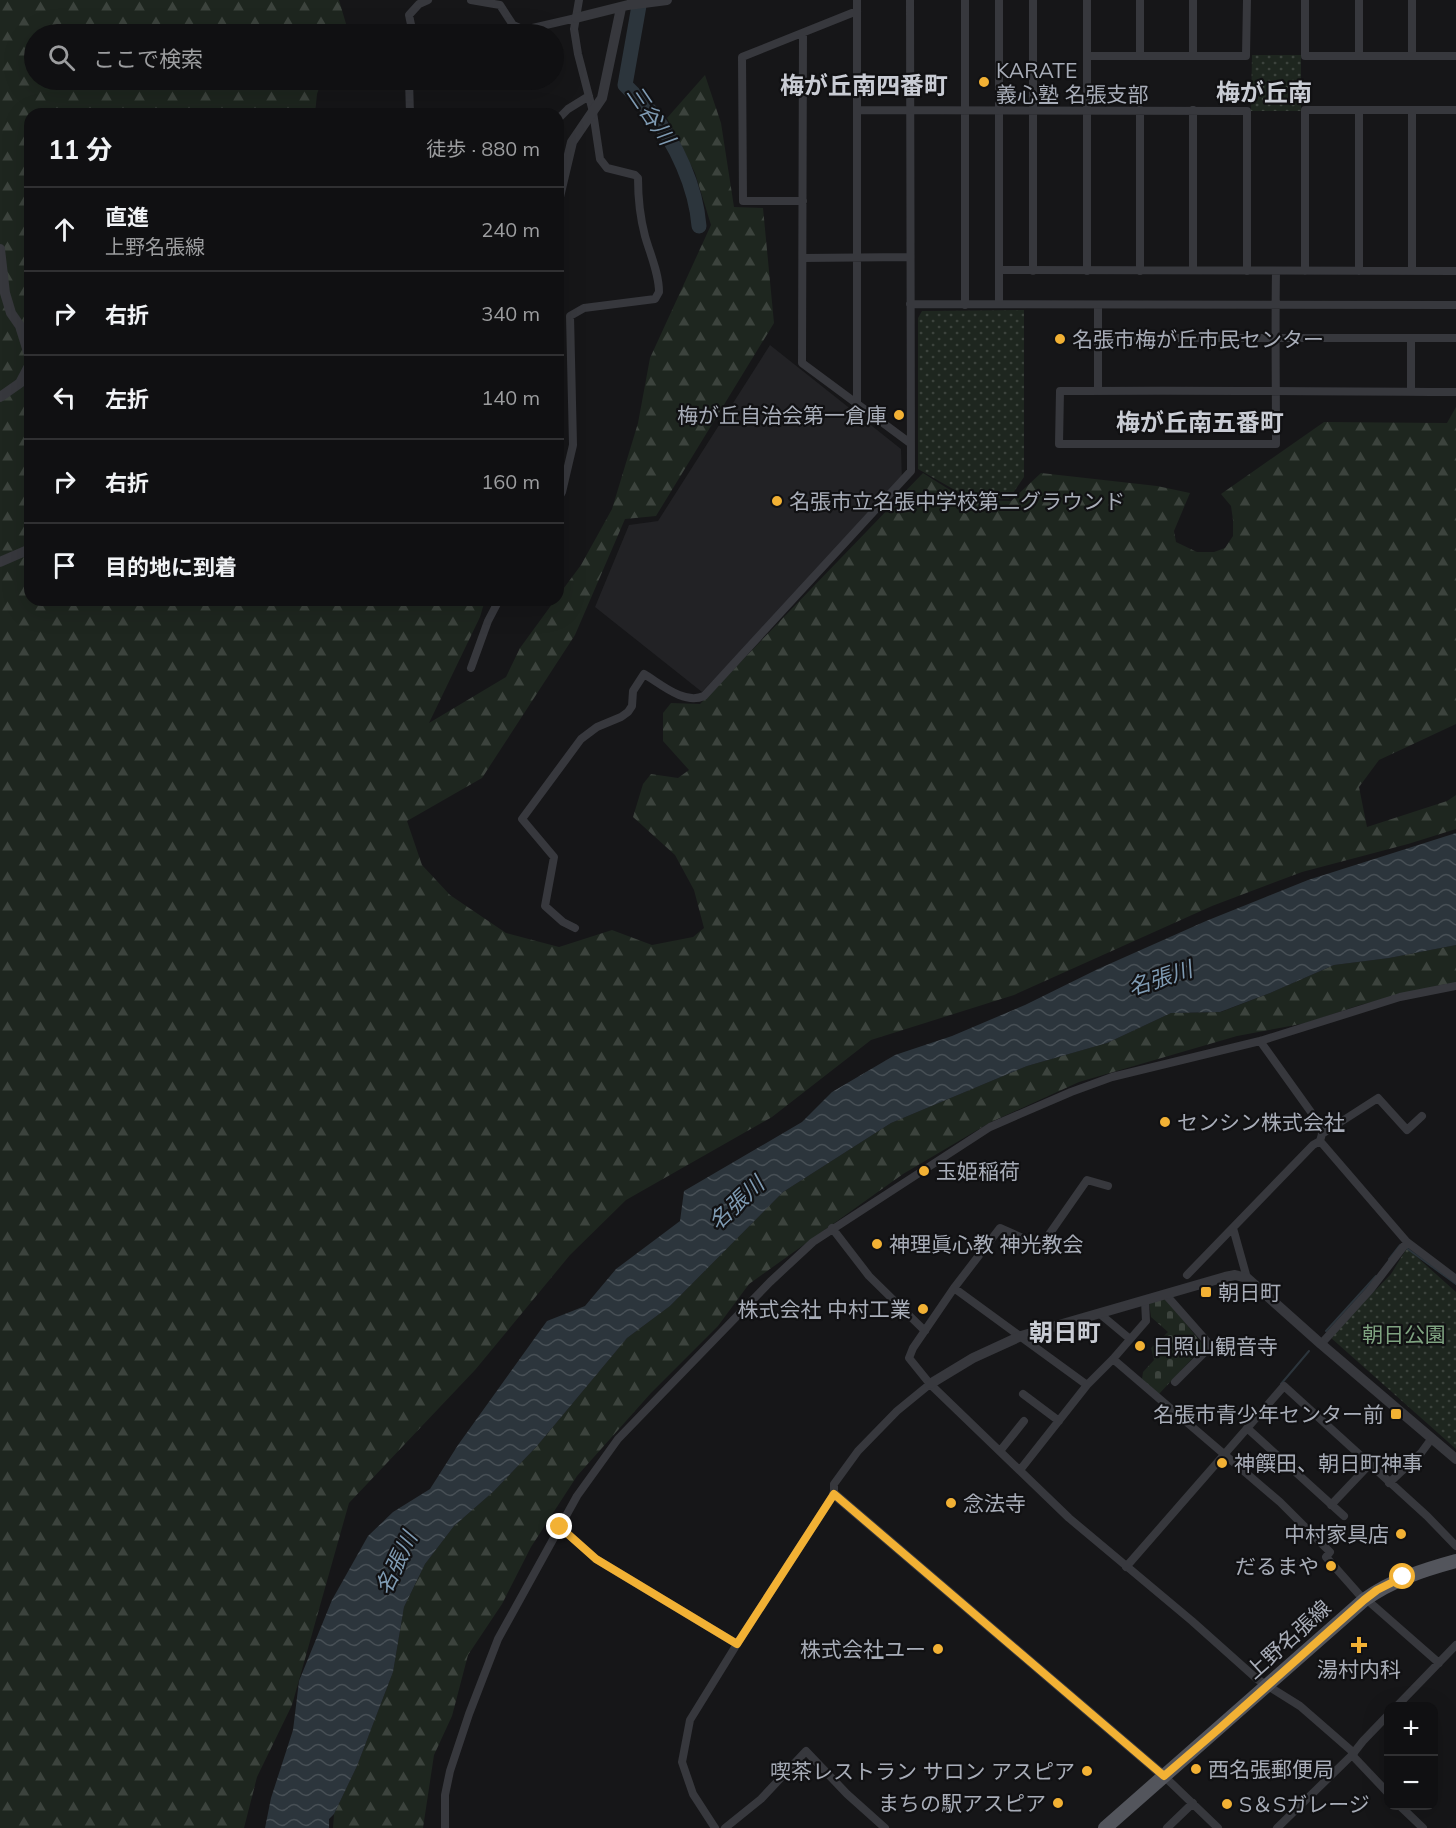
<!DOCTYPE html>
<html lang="ja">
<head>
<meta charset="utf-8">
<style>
  body { margin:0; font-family:Mulish,"Noto Sans JP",sans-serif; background:#1e1e20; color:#f1f3f6 }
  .controls { position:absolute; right:18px; bottom:18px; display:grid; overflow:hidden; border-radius:12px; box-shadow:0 6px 24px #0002 }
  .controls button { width:54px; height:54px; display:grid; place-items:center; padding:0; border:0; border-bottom:2px solid #303032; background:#101012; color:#f1f3f6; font:30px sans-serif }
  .stop { position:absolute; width:18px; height:18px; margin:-14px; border:4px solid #f2b134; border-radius:50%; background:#fff }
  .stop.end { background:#f2b134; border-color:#fff; box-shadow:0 2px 6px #0008 }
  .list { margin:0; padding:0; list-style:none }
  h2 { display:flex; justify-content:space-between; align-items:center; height:78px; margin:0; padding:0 24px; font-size:26px }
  h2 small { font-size:20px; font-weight:400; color:#9c9d9f }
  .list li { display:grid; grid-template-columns:39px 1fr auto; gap:18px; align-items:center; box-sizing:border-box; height:84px; padding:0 24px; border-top:2px solid #303032 }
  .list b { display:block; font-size:22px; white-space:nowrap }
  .list p { margin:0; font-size:20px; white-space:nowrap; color:#9c9d9f }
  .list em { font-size:20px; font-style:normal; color:#9c9d9f }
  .icon { flex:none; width:33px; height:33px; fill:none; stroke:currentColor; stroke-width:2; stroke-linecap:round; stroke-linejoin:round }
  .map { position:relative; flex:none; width:1456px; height:1828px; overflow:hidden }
  .search { position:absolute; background:#101012; box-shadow:0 6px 24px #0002; left:24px; top:24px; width:540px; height:66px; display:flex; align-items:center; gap:15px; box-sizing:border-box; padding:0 21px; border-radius:33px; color:#9c9d9f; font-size:22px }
  .panel { position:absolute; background:#101012; box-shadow:0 6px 24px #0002; left:24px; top:108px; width:540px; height:498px; border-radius:18px }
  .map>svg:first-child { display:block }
  .built { fill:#222225 }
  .forest { fill:url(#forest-firs) }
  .cemetery { fill:url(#cemetery-stones) }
  .park { fill:url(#park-dots) }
  .water { fill:url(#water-waves) }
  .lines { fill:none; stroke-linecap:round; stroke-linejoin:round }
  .stream { stroke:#2c353c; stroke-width:2 }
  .river { stroke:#2c353c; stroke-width:15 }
  .minor { stroke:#37383d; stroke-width:8 }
  .tertiary { stroke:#37383d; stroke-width:10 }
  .primary { stroke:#53555c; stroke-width:14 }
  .route { stroke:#f2b134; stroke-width:8 }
  .poi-dot { fill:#f2b134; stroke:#111113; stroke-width:2 }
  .labels { text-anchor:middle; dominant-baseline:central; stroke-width:4.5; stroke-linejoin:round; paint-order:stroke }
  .poi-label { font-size:21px; fill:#a8adb8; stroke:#111113; text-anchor:start }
  .park-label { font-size:21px; fill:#7fa381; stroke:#111113 }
  .street-label { font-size:21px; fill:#a8adb8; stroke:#111113 }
  .water-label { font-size:22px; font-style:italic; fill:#7f9bb3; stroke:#111113 }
  .quarter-label { font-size:24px; font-weight:bold; fill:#c9ccd4; stroke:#111113 }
</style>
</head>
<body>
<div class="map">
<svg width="1456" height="1828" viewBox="0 0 1456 1828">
  <defs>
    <pattern id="forest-firs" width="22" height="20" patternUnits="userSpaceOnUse" patternTransform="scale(1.5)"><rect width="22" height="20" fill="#1e261f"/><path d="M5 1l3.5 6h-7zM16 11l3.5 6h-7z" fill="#3c433d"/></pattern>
    <pattern id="cemetery-stones" width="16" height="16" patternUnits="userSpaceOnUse" patternTransform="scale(1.5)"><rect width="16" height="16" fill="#1e261f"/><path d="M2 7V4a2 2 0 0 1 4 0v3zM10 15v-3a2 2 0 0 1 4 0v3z" fill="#3c433d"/></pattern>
    <pattern id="park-dots" width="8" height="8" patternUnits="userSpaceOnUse" patternTransform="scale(1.5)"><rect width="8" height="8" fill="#1e261f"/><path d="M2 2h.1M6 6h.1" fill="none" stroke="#3c433d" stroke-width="1.8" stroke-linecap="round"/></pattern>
    <pattern id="water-waves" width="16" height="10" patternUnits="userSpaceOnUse" patternTransform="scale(1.5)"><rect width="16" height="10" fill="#2c353c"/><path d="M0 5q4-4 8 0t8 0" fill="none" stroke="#485056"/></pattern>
  </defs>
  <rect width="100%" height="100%" fill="#161618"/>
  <path class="built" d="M770,345L901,449L902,481L702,692L595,607L629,525L658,521Z"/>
  <path class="forest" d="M0,0H339L349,34H34V80H322L317,94L315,114H30V600H485L480,617L429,723L506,677L520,648L555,600H558V596L581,565L612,509L638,423L650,358L711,225L695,173L667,118L705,75L721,123L734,207L763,208L774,323L656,516L625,519L575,635L482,778L407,821L422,865L450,895L506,933L559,947L612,930L652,945L693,937L704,928L694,890L675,855L633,817L643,784L651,774L678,778L689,770L663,741V713L671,703L700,704L923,473L966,500L1011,501L1041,473L1157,486L1190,493L1174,531L1176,542L1197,552H1214L1225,548L1233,536V520L1231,506L1221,494L1324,422L1447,423L1456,407V724L1379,760L1359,787L1367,827L1447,801L1456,795V829L1408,844L1302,872L1212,906L1014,995L871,1040L772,1117L626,1200L570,1255L475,1370L349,1503L292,1705L257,1777L244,1828H0Z
    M1456,945V983L1441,985L1360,1005L1306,1023L1237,1036L1079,1082L991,1122L903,1174L749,1284L718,1326L651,1393L577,1476L531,1547L502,1604L468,1655L452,1716L434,1755L423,1828H333L334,1814L357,1766L393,1672L404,1607L425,1564L454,1526L494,1491L537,1446L627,1338L670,1306L783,1192L891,1123L1027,1066L1107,1043L1171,1013L1221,1012L1270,993L1334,965L1389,958Z"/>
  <path class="cemetery" d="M1165,1298L1204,1346L1158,1395L1142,1379L1143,1372L1154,1360L1151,1348L1168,1332L1151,1317L1149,1302Z"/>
  <path class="park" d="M1252,55H1301V111H1251Z
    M1024,310V477L1009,499L967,497L918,469V318L922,311Z
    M1407,1248L1456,1292V1449L1330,1337L1391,1274Z"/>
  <path class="water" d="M1456,833V945L1389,958L1334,965L1270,993L1220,1012L1171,1013L1107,1043L1027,1066L891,1123L783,1192L670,1306L627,1338L537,1446L494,1491L454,1526L425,1564L404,1607L393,1672L357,1766L334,1814L329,1819V1828H265L271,1798L293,1730L299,1681L332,1600L368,1536L393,1512L430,1489L458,1445L547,1321L585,1306L616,1269L680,1221L684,1191L802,1122L832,1092L895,1055L952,1036L1025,1005L1098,969L1206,921L1308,880Z"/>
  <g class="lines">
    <path class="stream" d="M1405,1247L1456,1284
      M1389,1259L1400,1245
      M1326,1331L1376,1276
      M1281,1384L1309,1351"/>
    <path class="river" d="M640,0L625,85C634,94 643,103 651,112C676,143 696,187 699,226"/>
    <path class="minor" d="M471,0L500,5L513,25L524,30L576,18
      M999,0V304
      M1305,0V56H1456
      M1359,0V56
      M803,33L802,363L910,443
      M413,34L409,15L419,4L428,0
      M1087,56H1246L1247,0
      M1140,56V0
      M1193,56V0
      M1412,56V0
      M409,80L410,114
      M857,110L1247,111V271
      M1140,110V271
      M558,119L568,109L589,96
      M803,201H743L742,57L857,11
      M803,258L910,257
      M999,270L1456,271
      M1193,270V110
      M1033,271V0
      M1087,271V0
      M1276,271C1275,328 1276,386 1276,444H1059L1060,391C1192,390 1324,391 1456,392
      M1305,271V110H1456
      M1359,271V110
      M1412,271V110
      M910,304L1456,305
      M965,305V0
      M1098,338H1456
      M1098,391V305
      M1411,392V338
      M857,403V0
      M558,499L562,492L573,445L570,316L584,308L655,299L659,292C659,273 650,254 645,236C640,217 638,197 638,178L635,175L607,168L600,159L593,112L578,54L574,29L579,0
      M471,668L488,621L499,600
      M575,928L563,922L545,906L554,857L522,819L581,739L597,727L621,717L628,712L632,706L633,691L644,674C661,684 684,705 704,696L911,471L910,0
      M1322,1134L1378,1098L1407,1130L1422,1116
      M1320,1141L1407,1242L1456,1279
      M1108,1186L1087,1180L1041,1246L1000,1228L954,1288L913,1348L909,1358L930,1384L1069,1518L1192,1621L1257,1679L1300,1706L1354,1753
      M832,1228L869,1276L925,1331
      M1233,1228L1247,1278
      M1187,1275L1313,1145L1320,1141L1322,1134L1321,1126L1260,1041
      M954,1288L1087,1385
      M1166,1295L1211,1346L1175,1382
      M1100,1314L1130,1339
      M1321,1344L1370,1290L1407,1242
      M1113,1359L1280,1502L1330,1552L1326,1557L1364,1600
      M1023,1394L1059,1421
      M1247,1428L1344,1516
      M1000,1451L1024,1421
      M1020,1470L1087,1385L1113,1359L1146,1321L1145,1301
      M1389,1483L1421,1453L1432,1438
      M1331,1505L1369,1465
      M560,1527L596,1559L737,1644
      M1126,1567L1284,1386L1427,1516L1456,1546
      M1366,1599L1439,1663
      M1397,1706L1456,1645
      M1352,1755L1388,1793
      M1164,1776L1218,1828
      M1400,1806L1423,1828
      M445,1828V1795L450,1771L469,1714L498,1639L577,1496L618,1439L770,1282L813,1242L990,1127L1071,1092L1112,1077L1260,1041L1400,997L1456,986
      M715,1828L693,1794L682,1762L690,1720L737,1644L834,1494V1484L858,1451L897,1411L930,1384
      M725,1828L761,1799L806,1751L847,1794L885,1828
      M1167,1828L1193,1803
      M1277,1828L1352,1755L1363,1741L1388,1715"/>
    <path class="tertiary" d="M576,18L628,5L667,0
      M558,201L572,142L602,98L621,8
      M0,249L5,293L11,313L20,326L30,358
      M0,397L20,383L30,364
      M0,562L30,549
      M930,1384L973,1358L1021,1336L1225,1277L1235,1275L1247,1278L1321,1344L1456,1459
      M834,1494L1164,1776"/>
    <path class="primary" d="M1105,1828L1364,1600C1392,1580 1423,1570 1456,1561"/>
  </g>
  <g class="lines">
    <path class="route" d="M560,1527L596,1559L737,1644L834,1494L1164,1776L1221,1727L1364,1600L1377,1590L1403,1577"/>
  </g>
  <g class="poi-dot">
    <circle cx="984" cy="82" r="6"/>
    <circle cx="1060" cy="339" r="6"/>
    <circle cx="899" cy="415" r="6"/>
    <circle cx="777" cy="501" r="6"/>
    <circle cx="1165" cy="1122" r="6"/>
    <circle cx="924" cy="1171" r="6"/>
    <circle cx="877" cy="1244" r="6"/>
    <rect x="1200" y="1286" width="12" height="12" rx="3"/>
    <circle cx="923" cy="1309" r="6"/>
    <circle cx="1140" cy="1346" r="6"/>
    <rect x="1390" y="1408" width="12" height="12" rx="3"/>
    <circle cx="1222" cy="1463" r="6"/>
    <circle cx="951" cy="1503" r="6"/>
    <circle cx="1401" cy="1534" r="6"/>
    <circle cx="1331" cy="1566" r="6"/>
    <path d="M1356 1636h6v6h6v6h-6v6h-6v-6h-6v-6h6z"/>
    <circle cx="938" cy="1649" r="6"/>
    <circle cx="1196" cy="1769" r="6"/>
    <circle cx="1087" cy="1771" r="6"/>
    <circle cx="1058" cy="1803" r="6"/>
    <circle cx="1227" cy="1804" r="6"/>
  </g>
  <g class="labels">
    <g class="poi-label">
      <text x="996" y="70">KARATE<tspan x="996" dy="24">義心塾 名張支部</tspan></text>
      <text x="1072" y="339">名張市梅が丘市民センター</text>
      <text x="887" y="415" text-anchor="end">梅が丘自治会第一倉庫</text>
      <text x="789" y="501">名張市立名張中学校第二グラウンド</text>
      <text x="1177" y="1122">センシン株式会社</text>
      <text x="936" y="1171">玉姫稲荷</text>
      <text x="889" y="1244">神理眞心教 神光教会</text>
      <text x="1218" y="1292">朝日町</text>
      <text x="911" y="1309" text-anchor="end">株式会社 中村工業</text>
      <text x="1152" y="1346">日照山観音寺</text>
      <text x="1384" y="1414" text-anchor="end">名張市青少年センター前</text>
      <text x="1234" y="1463">神饌田、朝日町神事</text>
      <text x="963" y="1503">念法寺</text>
      <text x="1389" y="1534" text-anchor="end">中村家具店</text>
      <text x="1319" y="1566" text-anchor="end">だるまや</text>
      <text x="926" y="1649" text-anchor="end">株式会社ユー</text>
      <text x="1359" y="1669" text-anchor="middle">湯村内科</text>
      <text x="1208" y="1769">西名張郵便局</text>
      <text x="1075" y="1771" text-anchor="end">喫茶レストラン サロン アスピア</text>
      <text x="1046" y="1803" text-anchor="end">まちの駅アスピア</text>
      <text x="1239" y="1804">S＆Sガレージ</text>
    </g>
    <g class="park-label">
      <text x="1404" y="1334">朝日公園</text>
    </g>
    <g class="street-label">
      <text transform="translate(1288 1639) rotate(-42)">上野名張線</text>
    </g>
    <g class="water-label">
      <text transform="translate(651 115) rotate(56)">三谷川</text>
      <text transform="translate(1160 978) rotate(-18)">名張川</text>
      <text transform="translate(736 1203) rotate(-43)">名張川</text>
      <text transform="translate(396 1563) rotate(-64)">名張川</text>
    </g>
    <g class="quarter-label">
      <text x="864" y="85">梅が丘南四番町</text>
      <text x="1264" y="92">梅が丘南</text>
      <text x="1200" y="422">梅が丘南五番町</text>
      <text x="1065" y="1332">朝日町</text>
    </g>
  </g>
</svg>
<div class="controls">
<button>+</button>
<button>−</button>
</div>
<div class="stop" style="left:1403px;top:1577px"></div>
<div class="stop end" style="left:560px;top:1527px"></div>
<div class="search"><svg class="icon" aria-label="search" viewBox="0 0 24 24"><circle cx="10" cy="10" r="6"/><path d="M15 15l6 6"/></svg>ここで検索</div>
<section class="panel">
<h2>11 分<small>徒歩 · 880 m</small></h2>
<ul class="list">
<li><svg class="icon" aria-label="ahead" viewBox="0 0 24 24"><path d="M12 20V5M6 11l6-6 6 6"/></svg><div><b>直進</b><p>上野名張線</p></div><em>240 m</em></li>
<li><svg class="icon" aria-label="right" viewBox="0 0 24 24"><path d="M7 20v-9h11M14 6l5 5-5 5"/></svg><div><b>右折</b></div><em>340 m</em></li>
<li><svg class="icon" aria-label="left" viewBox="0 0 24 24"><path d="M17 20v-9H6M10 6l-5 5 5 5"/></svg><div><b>左折</b></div><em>140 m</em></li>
<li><svg class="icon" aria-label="right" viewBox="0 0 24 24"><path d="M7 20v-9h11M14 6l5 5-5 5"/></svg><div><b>右折</b></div><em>160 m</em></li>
<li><svg class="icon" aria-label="arrive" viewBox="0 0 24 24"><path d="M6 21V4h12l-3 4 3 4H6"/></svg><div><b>目的地に到着</b></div></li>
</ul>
</section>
</div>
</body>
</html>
